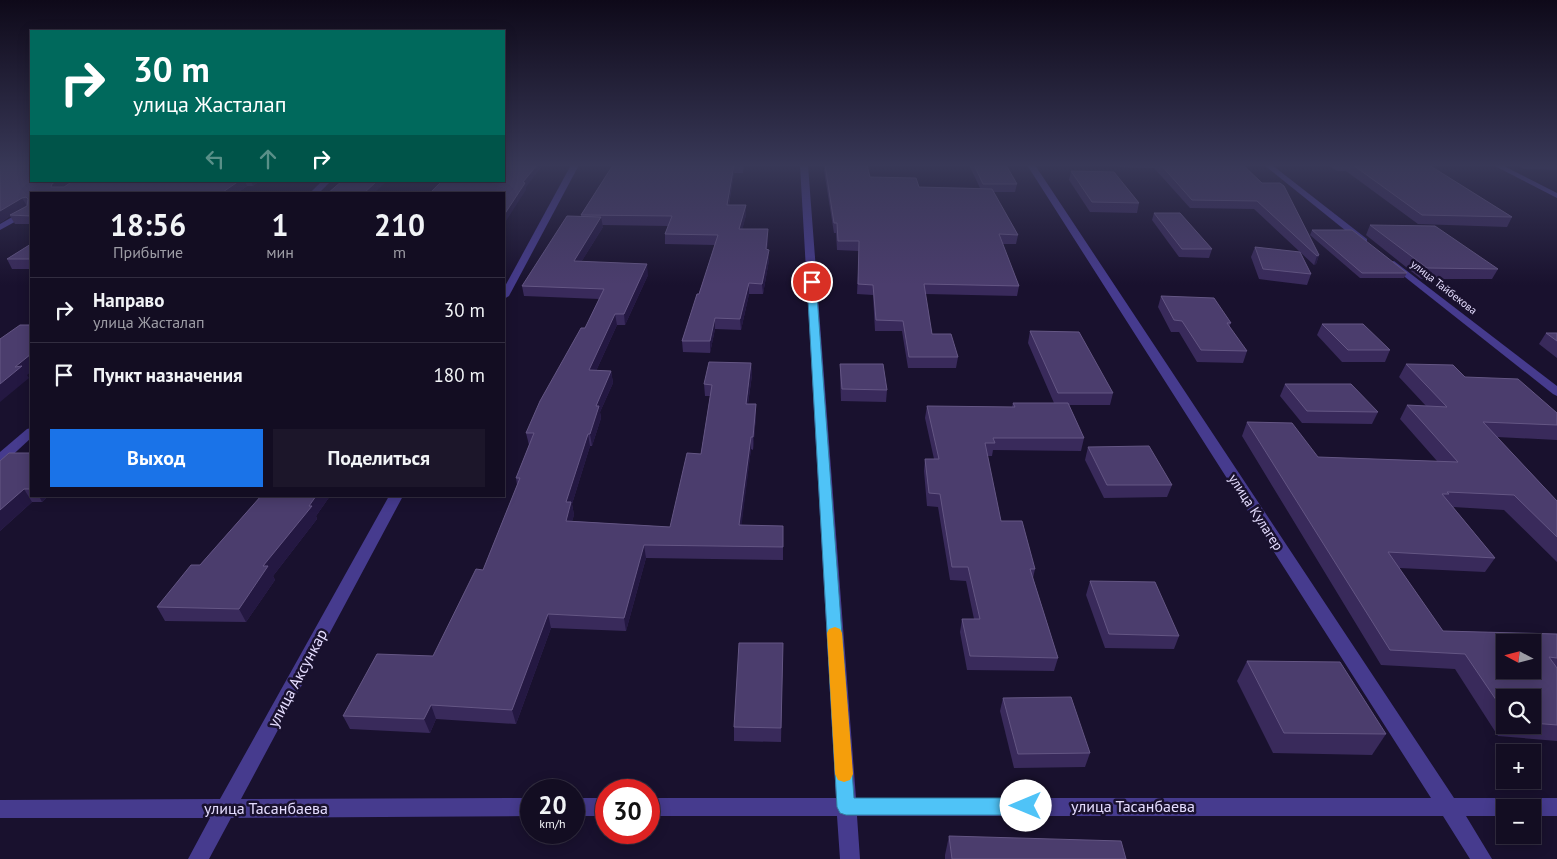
<!DOCTYPE html>
<html lang="ru">
<meta charset="utf-8">
<style>
body{margin:0;font-family:"PT Sans",sans-serif;background:#1c162a;color:#f1f3f6;height:100vh;display:flex;flex-direction:column;font-size:19px;white-space:nowrap}
*{box-sizing:border-box;margin:0}
p{font-size:16px;color:#9d9ca5}
.icon{flex:none;width:28px;height:28px;fill:none;stroke:currentColor;stroke-width:2;stroke-linecap:round;stroke-linejoin:round}
.map{position:relative;flex:1;overflow:hidden}
.drawer{position:absolute;left:30px;top:192px;width:475px;height:305px;display:flex;flex-direction:column;background:#130d22;border-radius:0px;box-shadow:0 2px 12px #0003,0 0 0 1px #322d40}
.drawer>*{flex:none}
.guide{position:absolute;left:30px;top:30px;width:475px;height:152px;border-radius:0px;box-shadow:0 2px 12px #0003,0 0 0 1px #322d40;background:#00695c;color:#fff;overflow:hidden}
.needle{width:32px;rotate:277deg}
.controls{position:absolute;left:1496px;top:634px;display:grid;gap:10px}
.controls a{display:grid;place-items:center;width:45px;height:45px;border-radius:0px;background:#130d22;box-shadow:0 2px 12px #0003,0 0 0 1px #322d40;font-size:25px}
.speed{position:absolute;left:520px;top:779px;display:flex;gap:10px;font-size:25px;font-weight:700;text-align:center}
.speed>*{display:grid;place-content:center;width:65px;height:65px;border-radius:50%;background:#130d22;box-shadow:0 2px 12px #0003,0 0 0 1px #322d40;line-height:1}
.speed small{font-size:12px;font-weight:400}
.speed .limit{border:8px solid #d22;background:#fff;color:#111}
.pin{position:absolute;display:grid;place-items:center;width:42px;height:42px;color:#fff;margin:-21px;border:2px solid #fff;border-radius:50%;box-shadow:0 1px 5px #0007}
.me{position:absolute;width:55px;margin:-28px;rotate:270deg;stroke-linejoin:round;filter:drop-shadow(0 0 4px #0008)}
.turn{display:flex;align-items:center;gap:18px;height:105px;padding:0 20px;font-size:22px}
.turn .icon{width:65px;height:65px;stroke-width:2.5}
.turn b{display:block;font-size:35px;line-height:42px}
.lanes{display:flex;align-items:center;height:48px;padding:0 20px;background:#0003;justify-content:center;gap:25px;direction:ltr}
.lanes .off{opacity:.35}
.eta{display:flex;justify-content:space-evenly;align-items:center;height:85px;text-align:center}
.eta b{font-size:30px;font-weight:800;line-height:35px}
.cta{display:flex;gap:10px;margin-top:auto;padding:10px 20px}
.cta a{flex:1;height:58px;border-radius:0px;background:#1a73e8;color:#fff;font-size:20px;font-weight:800;line-height:58px;text-align:center}
.cta a+a{background:#1c162a;color:#f1f3f6}
ul{padding:0;list-style:none}
li{display:flex;align-items:center;gap:15px;height:65px;padding:0 20px;border-top:1px solid #322d40}
li div{flex:1}
li b{display:block;font-size:19px}
li em{font-style:normal}
.map>svg:first-child{display:block}
.lines{fill:none;stroke-linecap:round;stroke-linejoin:round}
.minor{fill:#463b8e;fill-rule:evenodd}
.wall{fill:#392a5b;fill-rule:evenodd}
.shaded-wall{fill:#241842}
.building{fill:#4b3d6d;stroke:#645684;fill-rule:evenodd}
.route{fill:#4fc3f7;stroke:#337fa1}
.slow{fill:#f59e0b}
.labels{text-anchor:middle;dominant-baseline:central;stroke-width:5;stroke-linejoin:round;paint-order:stroke}
.far-street-label{font-size:11px;fill:#e5ddff;stroke:#19112e}
.street-label{font-size:14px;fill:#e5ddff;stroke:#19112e}
.near-street-label{font-size:16px;fill:#e5ddff;stroke:#19112e}
</style>
<div class="map">
<svg width="1557" height="859" viewBox="0 0 1557 859">
<rect width="100%" height="100%" fill="#19112e"/>
<g class="lines">
<g class="minor">
<path d="M571,165H579L509,296L504,299V288Z"/>
<path d="M800,165H808L856,798H1431L1027,165H1035L1454,798H1557V816H1532V808H1505V816H1466L1492,859H1470L1443,816H857L860,859H840L837,816H649V798H836Z"/>
<path d="M1264,165H1272L1367,239V243H1361Z"/>
<path d="M1493,165H1502L1557,193V198Z"/>
<path d="M322,181H331L318,194H309Z"/>
<path d="M28,208H31V213L0,230V224Z"/>
<path d="M1394,261L1557,386V396L1553,394L1391,266V262Z"/>
<path d="M31,428V438L5,462L0,463V452L27,429Z"/>
<path d="M389,496H403L241,799L531,798V816L231,818L209,859H188L210,818H0V800L220,799Z"/>
<rect x="574" y="798" width="32" height="18"/>
</g>
</g>
<g class="wall">
<path d="M613,165H744L743,173H734L729,205H746V215L742,229L768,239L767,249L769,260L763,294H749L741,330L715,329L710,353L683,352L682,341L699,294L715,245L665,244V234L668,226L602,225L603,227L581,262L648,275L625,325H617L596,371H611L613,383L600,412L601,418L592,446H590L572,504L574,515L572,521L670,527L701,454L710,396H705L704,384L751,363L752,375L748,404H756V416L753,450L751,449L741,525L783,526V560L646,558L626,631L551,628L516,724L436,719L430,733L350,729L343,716L433,656L483,570L517,485L516,478L529,445L526,433L585,328L599,299L524,296L522,286L581,216V215Z"/>
<path d="M825,165H867L870,177L919,187L980,188L969,165H1006L1017,184L1015,192H993L1018,235L1016,244H1002L1019,286L1017,296L925,294L932,334L958,357L956,368H908L902,331H875L873,295L857,294L859,251L837,250L836,233H834L824,171Z"/>
<path d="M1116,165H1243L1319,255L1316,264L1314,265L1300,252L1311,274L1307,285L1259,279L1251,257L1255,247L1300,252L1254,209L1190,208L1154,168L1117,167Z"/>
<path d="M1328,165H1429L1512,217L1507,227L1418,224L1346,171H1337Z"/>
<path d="M1516,165H1557V170L1524,169Z"/>
<path d="M1071,171L1139,203L1137,213L1090,212L1069,180Z"/>
<path d="M31,181H260L253,186H247L236,194H31V224H15L10,216L0,223Z"/>
<path d="M1154,213L1212,249L1209,258L1179,257L1152,220Z"/>
<path d="M1370,225L1498,269L1492,279H1421L1366,235Z"/>
<path d="M1312,230L1407,273L1404,278H1360L1310,235Z"/>
<path d="M31,244V269H12L7,259Z"/>
<path d="M1161,296L1231,323L1229,327L1247,351L1243,363L1197,362L1179,332H1171L1158,307Z"/>
<path d="M1322,324L1390,350L1385,362H1342L1317,335Z"/>
<path d="M1030,331L1113,393L1110,405H1069L1084,438L1081,451L993,450L992,456H987L1001,521L1035,569L1033,578L1058,658L1054,671L967,670L960,632L962,619H974L966,581L950,580L938,507L927,506L924,471L925,459H934L925,418L927,406L1012,407L1013,403H1054L1028,343Z"/>
<path d="M1546,333H1557V358L1539,344Z"/>
<path d="M840,364L887,390L886,402L841,401L840,376Z"/>
<path d="M1406,364L1465,377L1557,413V440L1497,437L1557,501V562L1504,510L1453,507L1495,558L1485,572L1399,568L1443,631L1557,634V741L1498,736L1455,669L1381,665L1242,436L1247,422L1318,457L1437,461L1400,419L1407,405L1426,406L1399,377ZM1505,698H1532V725H1505Z"/>
<path d="M1285,384L1378,412L1372,424L1302,423L1280,396Z"/>
<path d="M1088,447L1172,485L1167,497L1104,498L1085,460Z"/>
<path d="M31,453V496H48L42,502H32L0,531V461Z"/>
<path d="M261,496H330L316,516L317,519L273,576L275,580L246,622L165,621L157,607L200,565Z"/>
<path d="M1090,581L1179,636L1174,649L1105,648L1086,595Z"/>
<path d="M783,643L781,742L734,741V727Z"/>
<path d="M1247,661L1386,734L1372,755L1273,753L1237,681Z"/>
<path d="M1003,698L1090,753L1085,767L1014,768L1000,711Z"/>
<path d="M949,836L1126,859H945V855Z"/>
</g>
<g class="shaded-wall">
<path d="M537,165H543L526,187V190L504,224V215L523,182Z"/>
<path d="M734,165V173L727,214V205Z"/>
<path d="M56,181H74L56,192L51,187L52,184Z"/>
<path d="M239,181H245L247,186L236,194H220Z"/>
<path d="M251,181H260L253,186Z"/>
<path d="M377,181H387L373,194H363Z"/>
<path d="M22,198L27,206L10,215V216L0,223V211Z"/>
<path d="M746,205V215L740,239L739,229Z"/>
<path d="M601,217L603,227L575,272L574,261Z"/>
<path d="M768,229V239L766,260V249Z"/>
<path d="M769,250V260L763,294L762,284Z"/>
<path d="M1319,255L1316,264L1314,265L1317,256Z"/>
<path d="M647,264L648,275L625,325L624,314Z"/>
<path d="M749,283V294L741,330L740,319Z"/>
<path d="M615,314L617,325L591,382L589,370Z"/>
<path d="M715,318V329L710,353V341Z"/>
<path d="M31,354V372L27,375L29,378L0,402V384L15,367Z"/>
<path d="M751,363L752,375L746,416V404Z"/>
<path d="M611,371L613,383L600,412L601,418L592,446L590,434L596,406Z"/>
<path d="M756,404V416L753,450V437Z"/>
<path d="M588,434L590,446L572,504L574,515L568,534L566,521V502Z"/>
<path d="M751,437V449L740,538L739,525Z"/>
<path d="M24,489L32,502L0,531V510Z"/>
<path d="M39,496H48L42,502Z"/>
<path d="M316,496H330L316,516L317,519L273,576L275,580L246,622L239,609L263,566Z"/>
<path d="M644,545L646,558L626,631L624,618Z"/>
<path d="M548,614L551,628L516,724L512,710Z"/>
<path d="M431,705L436,719L430,733L424,719Z"/>
</g>
<g class="building">
<path d="M0,165H31V181H56L52,184L51,187H64L73,181H239L220,194H31V216L10,215L27,206L28,199L26,197L22,198L0,211Z"/>
<path d="M504,165H537L523,182L525,183L504,215V194H429L442,181H504Z"/>
<path d="M613,165H734L727,205H746L739,229H768L766,249L769,250L762,284L749,283L740,319L715,318L710,341H682L697,294H699L718,235L665,234L672,216L581,215Z"/>
<path d="M825,165H867L870,177L916,178L919,187L992,189L1018,235L999,234L1019,286L924,284L932,334H951L958,357H909L903,321L876,320L873,285L858,284L859,241H838L837,223H834Z"/>
<path d="M974,165H1006L1017,184H983Z"/>
<path d="M1161,165H1243L1262,183H1280L1284,186L1319,255L1317,256L1257,201L1192,200Z"/>
<path d="M1353,165H1429L1512,217L1422,215Z"/>
<path d="M1071,171L1114,172L1139,203L1092,202Z"/>
<path d="M342,181H377L363,194H327Z"/>
<path d="M1154,213H1180L1212,249H1182Z"/>
<path d="M567,216L601,217L574,261L647,264L624,314H615L589,370L611,371L596,406H599L590,434H588L566,502H571L566,521L670,527L687,453L701,454L712,385L704,384L709,362L751,363L746,404H756L753,437H751L739,525L783,526V547L644,545L624,618L548,614L512,710L431,705L424,719L343,716L377,654L433,656L476,569L483,570L520,478H516L534,433H526L540,401L581,328H585L604,289L522,286Z"/>
<path d="M1370,225L1435,226L1498,269L1427,268Z"/>
<path d="M1312,230H1352L1407,273H1362Z"/>
<path d="M31,244V259H7Z"/>
<path d="M1255,247L1300,252L1311,274L1263,269Z"/>
<path d="M1161,296L1214,298L1231,323H1227L1247,351L1201,350L1182,321L1174,320Z"/>
<path d="M1322,324H1363L1390,350H1348Z"/>
<path d="M20,325H31V354L15,367L22,366L0,384V339Z"/>
<path d="M1030,331L1079,332L1113,393H1058Z"/>
<path d="M1546,333H1557V341Z"/>
<path d="M840,364H883L887,390L842,389Z"/>
<path d="M1406,364L1453,365L1465,377L1518,379L1557,413V425L1483,422L1557,501V537L1514,495L1447,492L1449,494H1442L1495,558L1388,552L1443,631L1557,634V658L1549,657L1557,668V725L1532,723V698H1505V713L1465,654L1390,650L1247,422L1292,423L1318,457L1458,462L1407,405L1447,407ZM1505,642H1532V670H1505Z"/>
<path d="M1285,384H1351L1378,412L1307,411Z"/>
<path d="M1013,403H1068L1084,438H993L995,443H985L1001,521H1022L1035,569H1030L1058,658L970,656L962,619H980L968,567H952L940,494L929,493L925,459H939L927,406L1015,407Z"/>
<path d="M1149,446L1172,485H1107L1088,447Z"/>
<path d="M9,453H31V489H24L0,510V461Z"/>
<path d="M261,496H316L309,506H312L263,566H268L239,609L157,607L191,565H200Z"/>
<path d="M1090,581L1155,582L1179,636L1109,634Z"/>
<path d="M739,643H783L781,728L734,727Z"/>
<path d="M1247,661L1340,662L1386,734L1284,733Z"/>
<path d="M1071,697L1090,753L1018,754L1003,698Z"/>
<path d="M949,836L1121,841L1126,859H952Z"/>
</g>
<linearGradient id="sky" x2="0" y2="1"><stop stop-color="#0e0919"/><stop offset="0.58" stop-color="#383857"/><stop offset="1" stop-color="#383857" stop-opacity="0"/></linearGradient>
<rect width="1557" height="285" fill="url(#sky)"/>
<path class="route" d="M812,279L816,282L854,798H1026L1032,800L1035,806L1032,812L1026,815H846L840,813L837,807L807,282Z"/>
<path class="slow" d="M835,627L840,629L842,633L853,774L850,780L844,782L838,780L835,774L827,633L829,629Z"/>
<g class="labels">
<g class="far-street-label">
<text transform="translate(1444 287) rotate(38)">улица Тайбекова</text>
</g>
<g class="street-label">
<text transform="translate(1256 512) rotate(57)">улица Кулагер</text>
</g>
<g class="near-street-label">
<text transform="translate(297 678) rotate(-62)">улица Аксункар</text>
<text x="1133" y="806">улица Тасанбаева</text>
<text x="266" y="808">улица Тасанбаева</text>
</g>
</g>
</svg>
<div class="controls">
<a><svg class="needle" viewBox="-14 -14 28 28"><path d="M0-13l5 13h-10z" fill="#e53935"/><path d="M0 13l5-13h-10z" fill="#9d9ca5"/></svg></a>
<a><svg class="icon" aria-label="search" viewBox="0 0 24 24"><circle cx="10" cy="10" r="6"/><path d="M15 15l6 6"/></svg></a>
<a>+</a>
<a>−</a>
</div>
<div class="speed"><div>20<small>km/h</small></div><div class="limit">30</div></div>
<div class="pin" style="left:812px;top:282px;background:#d93025"><svg class="icon" aria-label="arrive" viewBox="0 0 24 24"><path d="M6 21V4h12l-3 4 3 4H6"/></svg></div>
<svg class="me" style="left:1026px;top:806px" viewBox="-20 -20 40 40"><circle r="19" fill="#fff"/><path d="M0-13L10 11 0 6-10 11z" fill="#4fc3f7"/></svg>
<div class="guide">
<div class="turn"><svg class="icon" aria-label="right" viewBox="0 0 24 24"><path d="M7 20v-9h11M14 6l5 5-5 5"/></svg><div><b>30 m</b>улица Жасталап</div></div>
<div class="lanes"><svg class="icon off" aria-label="left" viewBox="0 0 24 24"><path d="M17 20v-9H6M10 6l-5 5 5 5"/></svg><svg class="icon off" aria-label="ahead" viewBox="0 0 24 24"><path d="M12 20V5M6 11l6-6 6 6"/></svg><svg class="icon" aria-label="right" viewBox="0 0 24 24"><path d="M7 20v-9h11M14 6l5 5-5 5"/></svg></div>
</div>
<section class="drawer">
<div class="eta">
<div><b>18:56</b><p>Прибытие</p></div>
<div><b>1</b><p>мин</p></div>
<div><b>210</b><p>m</p></div>
</div>
<ul>
<li><svg class="icon" aria-label="right" viewBox="0 0 24 24"><path d="M7 20v-9h11M14 6l5 5-5 5"/></svg><div><b>Направо</b><p>улица Жасталап</p></div><em>30 m</em></li>
<li><svg class="icon" aria-label="arrive" viewBox="0 0 24 24"><path d="M6 21V4h12l-3 4 3 4H6"/></svg><div><b>Пункт назначения</b></div><em>180 m</em></li>
</ul>
<div class="cta"><a>Выход</a><a>Поделиться</a></div>
</section>
</div>
